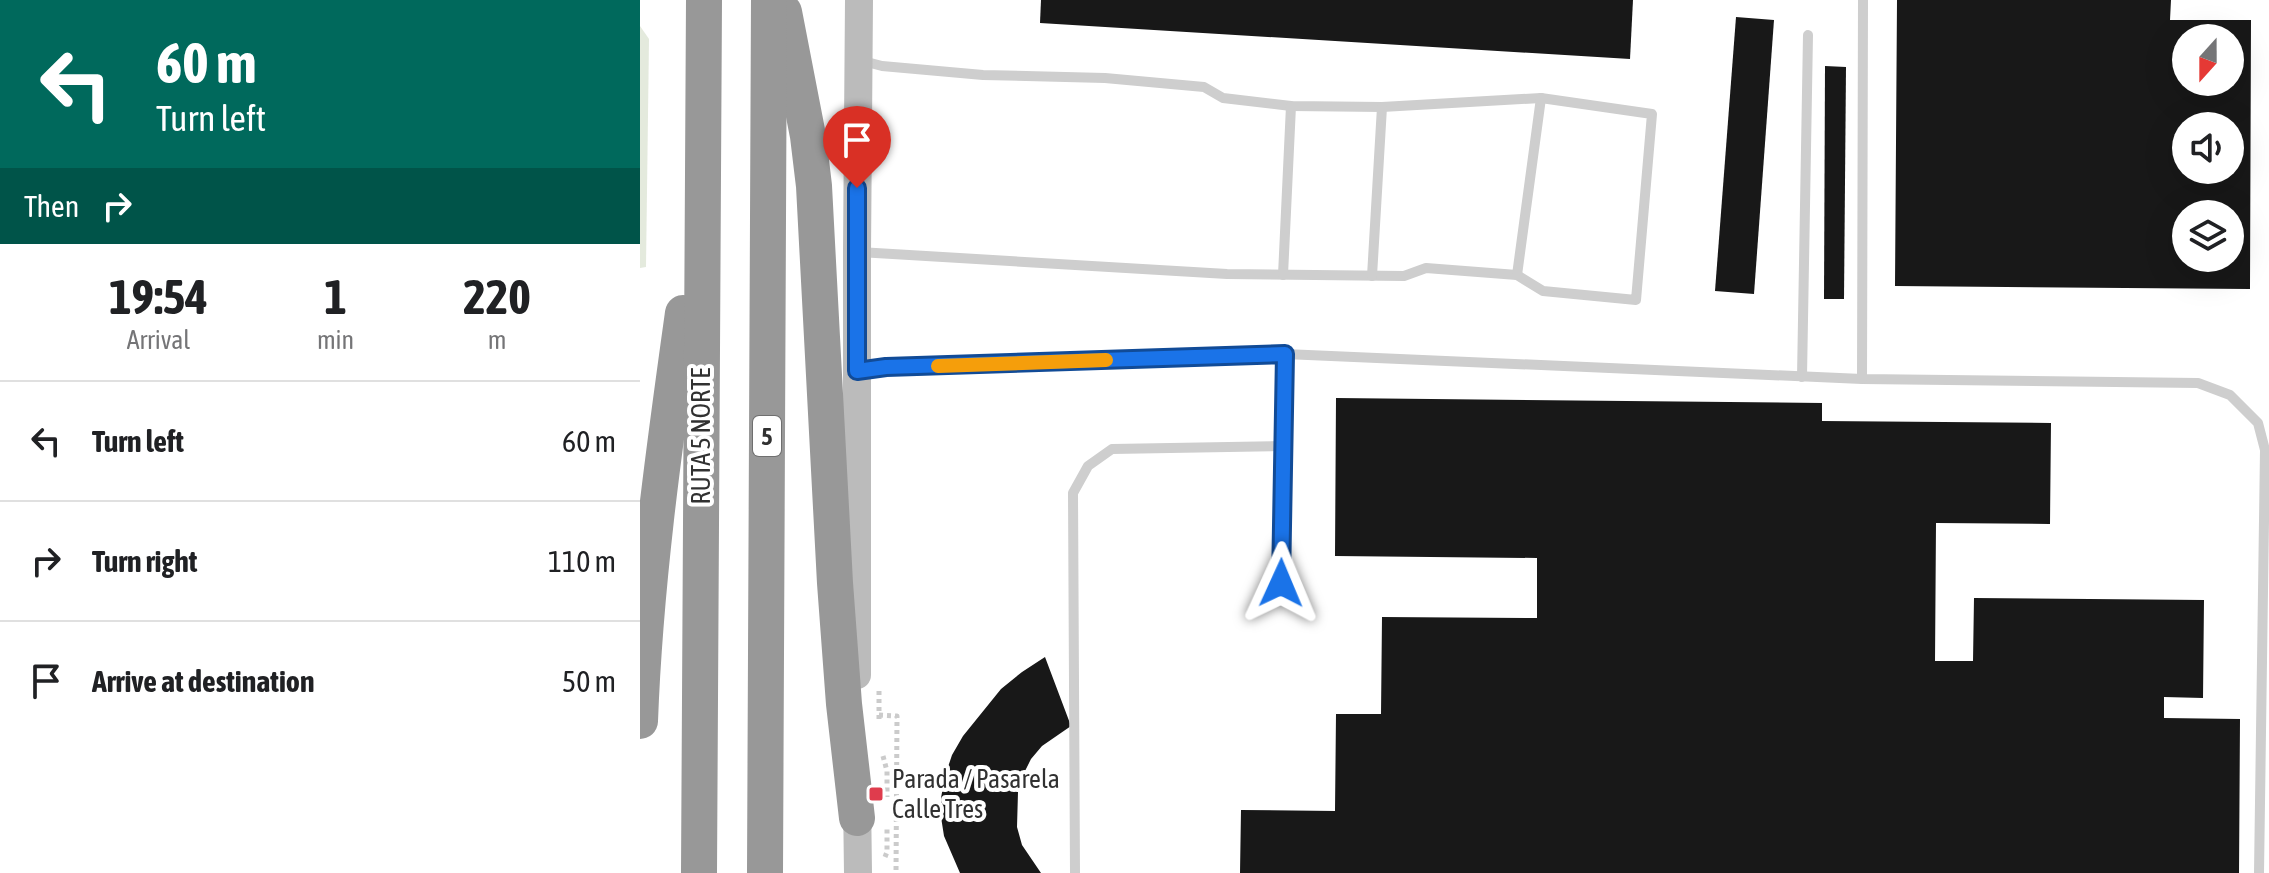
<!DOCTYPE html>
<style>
body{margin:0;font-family:"Asap Condensed",sans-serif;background:#f6f6f6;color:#202124;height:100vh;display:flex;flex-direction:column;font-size:30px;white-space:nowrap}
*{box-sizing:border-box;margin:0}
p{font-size:26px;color:#757577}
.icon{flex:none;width:44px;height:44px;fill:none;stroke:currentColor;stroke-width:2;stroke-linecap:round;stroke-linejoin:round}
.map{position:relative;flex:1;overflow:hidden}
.sheet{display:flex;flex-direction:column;background:#fff;width:640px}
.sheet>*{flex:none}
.banner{background:#00695c;color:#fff;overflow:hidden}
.needle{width:52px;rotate:201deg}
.fabs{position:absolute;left:1532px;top:24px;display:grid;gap:16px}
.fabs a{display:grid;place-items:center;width:72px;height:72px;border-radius:50%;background:#fff;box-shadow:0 8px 32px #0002;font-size:40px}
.pin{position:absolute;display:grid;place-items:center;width:68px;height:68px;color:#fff;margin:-82px -34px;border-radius:50% 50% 50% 0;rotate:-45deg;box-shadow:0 0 8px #0007}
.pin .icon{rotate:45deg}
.me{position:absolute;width:88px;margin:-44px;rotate:1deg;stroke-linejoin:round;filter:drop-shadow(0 0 6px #0008)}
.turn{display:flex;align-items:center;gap:28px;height:168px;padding:0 24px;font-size:36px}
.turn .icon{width:104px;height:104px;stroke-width:2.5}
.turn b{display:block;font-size:56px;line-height:68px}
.then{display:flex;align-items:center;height:76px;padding:0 24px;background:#0003;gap:16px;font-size:30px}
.eta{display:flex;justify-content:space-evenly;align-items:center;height:136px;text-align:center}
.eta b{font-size:48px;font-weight:700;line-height:56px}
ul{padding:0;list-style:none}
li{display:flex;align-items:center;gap:24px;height:120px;padding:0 24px;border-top:2px solid #e0e0e0}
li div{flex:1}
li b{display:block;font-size:30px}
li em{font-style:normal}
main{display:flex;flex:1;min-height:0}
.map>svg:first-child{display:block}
.green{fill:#e4eadd}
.building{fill:#181818;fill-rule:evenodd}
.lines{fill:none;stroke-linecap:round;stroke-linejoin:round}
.path{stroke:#cbcbcb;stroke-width:5;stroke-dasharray:4 4;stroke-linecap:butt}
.lane{stroke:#cecece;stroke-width:10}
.secondary{stroke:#bbb;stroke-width:28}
.highway{stroke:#989898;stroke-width:36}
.route-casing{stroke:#114b97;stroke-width:20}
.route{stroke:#1a73e8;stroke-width:14}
.slow{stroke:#f59e0b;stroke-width:14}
.poi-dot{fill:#df3c4d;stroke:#fff;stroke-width:3}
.labels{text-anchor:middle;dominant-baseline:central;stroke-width:8;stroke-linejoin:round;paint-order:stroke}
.shield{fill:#fff;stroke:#6f6f6f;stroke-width:2}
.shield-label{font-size:24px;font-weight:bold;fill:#313131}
.street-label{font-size:26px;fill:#313131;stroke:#fff}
.poi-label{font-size:26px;fill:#313131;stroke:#fff;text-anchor:start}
</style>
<main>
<section class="sheet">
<div class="banner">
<div class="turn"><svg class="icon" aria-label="left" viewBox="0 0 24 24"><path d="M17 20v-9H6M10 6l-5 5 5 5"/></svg><div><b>60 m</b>Turn left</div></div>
<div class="then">Then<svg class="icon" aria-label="right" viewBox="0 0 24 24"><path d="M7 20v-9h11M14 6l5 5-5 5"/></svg></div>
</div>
<div class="eta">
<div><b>19:54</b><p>Arrival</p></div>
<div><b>1</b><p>min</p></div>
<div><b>220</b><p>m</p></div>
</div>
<ul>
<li><svg class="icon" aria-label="left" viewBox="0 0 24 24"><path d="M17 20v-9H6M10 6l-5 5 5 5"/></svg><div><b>Turn left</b></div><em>60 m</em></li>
<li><svg class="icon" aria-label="right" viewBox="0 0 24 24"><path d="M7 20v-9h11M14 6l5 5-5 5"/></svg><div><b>Turn right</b></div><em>110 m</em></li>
<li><svg class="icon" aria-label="arrive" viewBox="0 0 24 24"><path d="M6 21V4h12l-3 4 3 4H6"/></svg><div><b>Arrive at destination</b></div><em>50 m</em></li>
</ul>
</section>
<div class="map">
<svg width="1629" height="873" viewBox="0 0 1629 873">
<rect width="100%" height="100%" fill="#fff"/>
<path class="green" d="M0,26L9,39L6,267L0,268Z"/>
<g class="building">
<path d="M401,0H993L990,59L400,23Z"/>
<path d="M1257,0H1531L1530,20H1611L1610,289L1255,286ZM1546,38H1590V82H1546ZM1546,126H1590V170H1546ZM1546,214H1590V258H1546Z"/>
<path d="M1096,17L1134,20L1114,294L1075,291Z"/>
<path d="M1185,66L1206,67L1204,299H1184Z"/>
<path d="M696,398L1182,403V421L1411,423L1410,524L1296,523L1295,661H1333L1334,598L1564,600L1563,698L1524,697V718L1600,719L1599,873H600L601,810L695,811L696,714H741L742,617L897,618V558L695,556Z"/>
<path d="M405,657L431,726L402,746L391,759L383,775L378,792L377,827L382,845L401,873H320L304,836L301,817V798L305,776L312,755L323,736L361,689L382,672Z"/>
</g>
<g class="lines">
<g class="path">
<path d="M239,715L257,716L256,873"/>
<path d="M239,719V689"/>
<path d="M243,756L247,771V797"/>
<path d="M245,857L247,852V827"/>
</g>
<g class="lane">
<path d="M219,252L587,274L764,276L786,268L877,275L903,291L996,300L1012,114L901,98L742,107L651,106L583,98L564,87L465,78L343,75L242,66L223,61"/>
<path d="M643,275L651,106"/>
<path d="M877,275L901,98"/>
<path d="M732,276L742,107"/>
<path d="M218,371L246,367L645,354L1222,379L1558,383L1590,395L1618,423L1625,450L1619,873"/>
<path d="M1162,377L1168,35"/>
<path d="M1222,379L1223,0"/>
<path d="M641,583L645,354"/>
<path d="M435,873L433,493L448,466L472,449L643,446"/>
</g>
<g class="secondary">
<path d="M217,675V252L219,0"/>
<path d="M217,797L218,873"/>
</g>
<g class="highway">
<path d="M144,12L168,136L174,186L195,583L204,704L217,818"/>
<path d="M0,721C5,584 24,449 43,313"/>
<path d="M59,873L64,0"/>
<path d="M125,873L129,0"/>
</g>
</g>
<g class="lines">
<g class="route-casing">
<path id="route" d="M217,188V371L246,367L645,354L641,583"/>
</g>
<use href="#route" class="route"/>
<path class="slow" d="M298,366L466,360"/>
</g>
<rect class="poi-dot" x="228" y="786" width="16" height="16" rx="4"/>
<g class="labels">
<rect class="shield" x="113" y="416" width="28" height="40" rx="6"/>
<g class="shield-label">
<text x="127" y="436">5</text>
</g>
<g class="street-label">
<text transform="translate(61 436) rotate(-90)">RUTA 5 NORTE</text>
</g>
<g class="poi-label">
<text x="252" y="779">Parada / Pasarela<tspan x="252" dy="30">Calle Tres</tspan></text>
</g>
</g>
</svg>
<div class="fabs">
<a><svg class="needle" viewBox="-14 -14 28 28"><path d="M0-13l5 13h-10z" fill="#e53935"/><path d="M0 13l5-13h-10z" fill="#757577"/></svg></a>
<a><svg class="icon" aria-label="sound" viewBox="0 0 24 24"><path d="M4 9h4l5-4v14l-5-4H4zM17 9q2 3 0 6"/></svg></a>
<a><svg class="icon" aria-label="layers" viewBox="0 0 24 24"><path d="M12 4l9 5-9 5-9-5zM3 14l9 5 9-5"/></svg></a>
</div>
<div class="pin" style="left:217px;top:188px;background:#d93025"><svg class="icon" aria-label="arrive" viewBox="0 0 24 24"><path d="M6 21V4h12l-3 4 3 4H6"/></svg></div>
<svg class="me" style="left:641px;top:583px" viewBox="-20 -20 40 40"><path d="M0-17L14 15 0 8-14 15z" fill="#1a73e8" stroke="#fff" stroke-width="4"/></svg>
</div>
</main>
